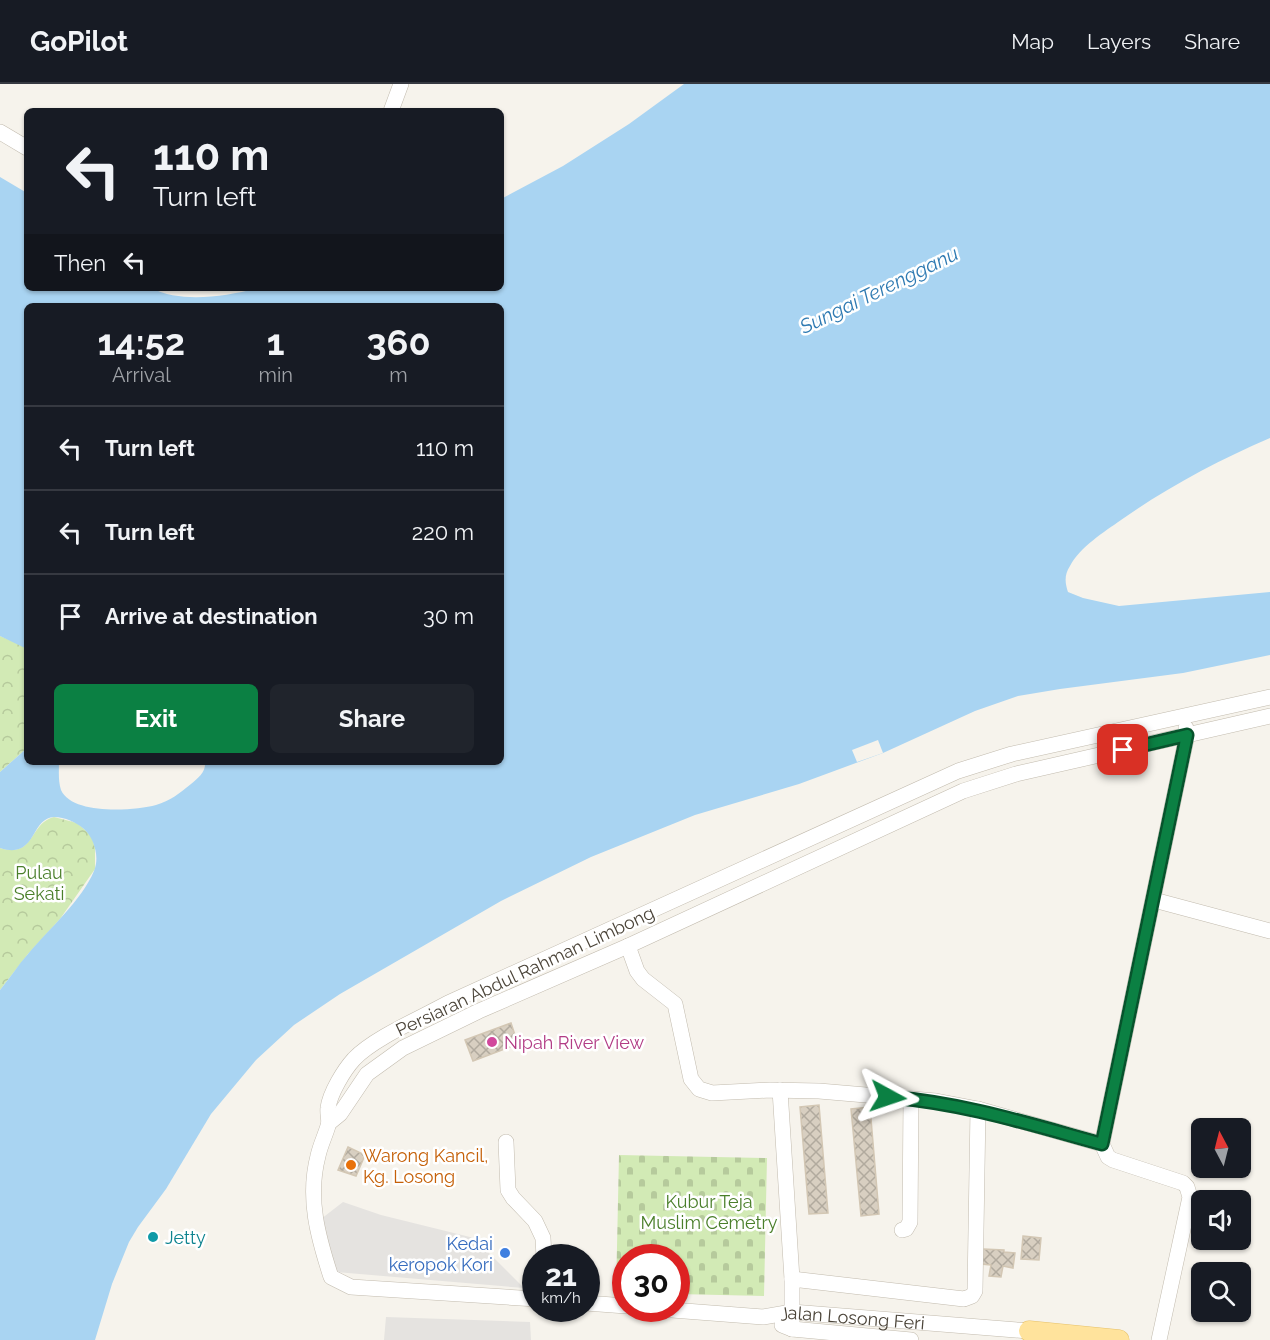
<!DOCTYPE html>
<style>
body{margin:0;font-family:Raleway,sans-serif;background:#20242c;color:#f1f3f6;height:100vh;display:flex;flex-direction:column;font-size:22px;white-space:nowrap}
*{box-sizing:border-box;margin:0}
p{font-size:20px;color:#9ea1a6}
.icon{flex:none;width:33px;height:33px;fill:none;stroke:currentColor;stroke-width:2;stroke-linecap:round;stroke-linejoin:round}
.map{position:relative;flex:1;overflow:hidden}
.sheet{position:absolute;left:24px;top:219px;width:480px;height:462px;display:flex;flex-direction:column;background:#171b24;border-radius:9px;box-shadow:0 2px 4px #0004}
.sheet>*{flex:none}
.guide{position:absolute;left:24px;top:24px;width:480px;height:183px;border-radius:9px;box-shadow:0 2px 4px #0004;background:#171b24;color:#f1f3f6;overflow:hidden}
.needle{width:39px;rotate:353deg}
.fabs{position:absolute;left:1191px;top:1034px;display:grid;gap:12px}
.fabs a{display:grid;place-items:center;width:60px;height:60px;border-radius:9px;background:#171b24;box-shadow:0 2px 4px #0004;font-size:30px}
.speed{position:absolute;left:522px;top:1160px;display:flex;gap:12px;font-size:30px;font-weight:700;text-align:center}
.speed>*{display:grid;place-content:center;width:78px;height:78px;border-radius:50%;background:#171b24;box-shadow:0 2px 4px #0004;line-height:1}
.speed small{font-size:15px;font-weight:400}
.speed .limit{border:9px solid #d22;background:#fff;color:#111}
.pin{position:absolute;display:grid;place-items:center;width:51px;height:51px;color:#fff;margin:-26px;border-radius:12px;box-shadow:0 3px 9px #0006}
.me{position:absolute;width:66px;margin:-33px;rotate:95deg;stroke-linejoin:round;filter:drop-shadow(0 0 4px #0008)}
.turn{display:flex;align-items:center;gap:21px;height:126px;padding:0 30px;font-size:27px}
.turn .icon{width:78px;height:78px;stroke-width:2.5}
.turn b{display:block;font-size:42px;line-height:51px}
.then{display:flex;align-items:center;height:57px;padding:0 30px;background:#0003;gap:12px;font-size:22px}
.eta{display:flex;justify-content:space-evenly;align-items:center;height:102px;text-align:center}
.eta b{font-size:36px;font-weight:700;line-height:42px}
.cta{display:flex;gap:12px;margin-top:auto;padding:12px 30px}
.cta a{flex:1;height:69px;border-radius:9px;background:#0b8043;color:#fff;font-size:24px;font-weight:700;line-height:69px;text-align:center}
.cta a+a{background:#20242c;color:#f1f3f6}
ul{padding:0;list-style:none}
li{display:flex;align-items:center;gap:18px;height:84px;padding:0 30px;border-top:2px solid #363941}
li div{flex:1}
li b{display:block;font-size:22px}
li em{font-style:normal}
header{display:flex;align-items:center;gap:36px;box-sizing:border-box;height:84px;padding:0 30px;background:#171b24;border-bottom:2px solid #363941}
header strong{font-size:28px}
nav{display:flex;gap:33px;margin-inline-start:auto;font-size:21px}
.map>svg:first-child{display:block}
.forest{fill:url(#forest-crowns)}
.cemetery{fill:url(#cemetery-stones)}
.parking{fill:#e5e3e0}
.water{fill:#a9d4f2}
.pier{fill:#f6f3ec}
.building{fill:url(#building-cross-hatch);stroke:#d3c7b4;stroke-width:1.5}
.lines{fill:none;stroke-linecap:round;stroke-linejoin:round}
.minor-casing{stroke:#c2bbae;stroke-width:16}
.major-casing{stroke:#e6c16a;stroke-width:21}
.minor{stroke:#fff;stroke-width:15}
.major{stroke:#ffe39c;stroke-width:20}
.route-casing{stroke:#07532c;stroke-width:15}
.route{stroke:#0b8043;stroke-width:10}
.hotel-dot{fill:#d1479c;stroke:#fff;stroke-width:2}
.food-dot{fill:#e8710a;stroke:#fff;stroke-width:2}
.culture-dot{fill:#0f9aa8;stroke:#fff;stroke-width:2}
.shop-dot{fill:#3f7fe0;stroke:#fff;stroke-width:2}
.labels{text-anchor:middle;dominant-baseline:central;stroke-width:5;stroke-linejoin:round;paint-order:stroke}
.park-label{font-size:18px;fill:#4a7f2a;stroke:#fff}
.street-label{font-size:18px;fill:#4b4439;stroke:#fff}
.hotel-label{font-size:18px;fill:#b23c85;stroke:#fff;text-anchor:start}
.food-label{font-size:18px;fill:#c56008;stroke:#fff;text-anchor:start}
.culture-label{font-size:18px;fill:#0d838f;stroke:#fff;text-anchor:start}
.shop-label{font-size:18px;fill:#366cbe;stroke:#fff;text-anchor:end}
.water-label{font-size:20px;font-style:italic;fill:#2e7ab2;stroke:#fff}
</style>
<header>
<strong>GoPilot</strong>
<nav><a>Map</a><a>Layers</a><a>Share</a></nav>
</header>
<div class="map">
<svg width="1270" height="1256" viewBox="0 0 1270 1256">
<defs>
<pattern id="forest-crowns" width="20" height="18" patternUnits="userSpaceOnUse" patternTransform="scale(1.5)"><rect width="20" height="18" fill="#d2eab5"/><path d="M2 6a3 3 0 1 1 6 0M12 15a3 3 0 1 1 6 0" fill="none" stroke="#b6ca9c"/></pattern>
<pattern id="cemetery-stones" width="16" height="16" patternUnits="userSpaceOnUse" patternTransform="scale(1.5)"><rect width="16" height="16" fill="#d2eab5"/><path d="M2 7V4a2 2 0 0 1 4 0v3zM10 15v-3a2 2 0 0 1 4 0v3z" fill="#b6ca9c"/></pattern>
<pattern id="building-cross-hatch" width="8" height="8" patternUnits="userSpaceOnUse" patternTransform="scale(1.5)"><rect width="8" height="8" fill="#d8cfc1"/><path d="M0 0l8 8M0 8l8-8" fill="none" stroke="#b1aa9e"/></pattern>
</defs>
<rect width="100%" height="100%" fill="#f6f3ec"/>
<g class="forest">
<path d="M0,552L24,562L27,565V664L0,688Z"/>
<path d="M54,733L77,739L91,751L95,763V785L60,835L28,870L0,906V764C35,775 29,739 54,733Z"/>
</g>
<path class="cemetery" d="M619,1071L767,1074L764,1212L677,1210L676,1173H626L625,1209H616Z"/>
<g class="parking">
<path d="M343,1118L381,1131L474,1154L524,1204L336,1188L321,1135Z"/>
<path d="M386,1233L530,1238L531,1256H384Z"/>
</g>
<path class="water" d="M684,0H1270V354C1217,377 1168,403 1121,436C1104,448 1080,463 1070,482C1064,491 1065,499 1068,508L1083,514L1119,522L1270,508V571L1183,589L1060,605L1018,612L975,627L883,669L799,700L695,731L591,773L501,817L340,910L294,941L256,976L211,1030L166,1105L138,1143L129,1158L112,1200L95,1256H0V906C10,894 18,881 28,870C49,845 82,816 94,787C100,773 94,754 84,745C76,738 65,733 54,733C30,734 37,776 0,764V688L27,664V678H59C59,686 58,697 61,706C72,731 133,727 156,721C170,717 180,709 191,700C198,694 206,688 205,678H501V222H27V565L0,552V93L27,109V204H151C183,220 226,212 259,204H501V115L563,82L629,40Z"/>
<path class="pier" d="M878,656L883,669L857,678L852,666Z"/>
<g class="building">
<path d="M511,939L518,960L473,977L465,956Z"/>
<path d="M819,1021L828,1129L809,1130L800,1023Z"/>
<path d="M870,1023L879,1130L861,1132L851,1025Z"/>
<path d="M348,1063L365,1071L356,1092L338,1086Z"/>
<path d="M1023,1152L1041,1154L1039,1176L1021,1175Z"/>
<path d="M983,1165L1004,1166V1168L1015,1169L1013,1184L1003,1182L1001,1193L989,1192L991,1181L981,1180Z"/>
</g>
<g class="lines">
<g class="minor-casing">
<g id="minor">
<path d="M391,27L401,0"/>
<path d="M0,48L27,64"/>
<path d="M1154,816L1270,847"/>
<path d="M628,862L637,887L643,895L675,920L691,995L699,1005L712,1009L770,1006L819,1007L936,1017L978,1025L1102,1060"/>
<path d="M780,1006L792,1195V1245"/>
<path d="M329,1039L340,1030L367,990L403,964L479,927L628,862L963,707L1016,690L1270,632"/>
<path d="M506,1058L508,1106L513,1114L535,1137L543,1154L544,1173"/>
<path d="M902,1146L906,1145L910,1138L911,1015"/>
<path d="M792,1195L964,1215L972,1212L975,1207L978,1025"/>
<path d="M536,1215L351,1203L331,1193C318,1153 307,1114 318,1072C320,1062 325,1052 328,1042C330,1036 327,1030 328,1024C330,1009 344,986 354,975C374,954 421,934 448,919L958,687L1012,670L1270,613"/>
<path d="M586,1219L626,1222"/>
<path id="s1" d="M646,1224L763,1233L792,1228L1029,1247"/>
<path d="M782,1241L792,1245L911,1256"/>
<path d="M1159,1256L1190,1113L1187,1103L1183,1099L1113,1076L1108,1073L1102,1060L1187,651L1186,644"/>
</g>
</g>
<g class="major-casing">
<path id="major" d="M1029,1247L1119,1256"/>
</g>
<use href="#minor" class="minor"/>
<use href="#major" class="major"/>
</g>
<g class="lines">
<g class="route-casing">
<path id="route" d="M888,1013C964,1019 1029,1040 1102,1060L1187,651L1123,666"/>
</g>
<use href="#route" class="route"/>
</g>
<circle class="hotel-dot" cx="492" cy="958" r="6"/>
<circle class="food-dot" cx="351" cy="1081" r="6"/>
<circle class="culture-dot" cx="153" cy="1153" r="6"/>
<circle class="shop-dot" cx="505" cy="1169" r="6"/>
<g class="labels">
<g class="park-label">
<text x="39" y="788">Pulau<tspan x="39" dy="21">Sekati</tspan></text>
<text x="709" y="1117">Kubur Teja<tspan x="709" dy="21">Muslim Cemetry</tspan></text>
</g>
<g class="street-label">
<text transform="translate(525 887) rotate(-25)">Persiaran Abdul Rahman Limbong</text>
<text stroke="none"><textPath href="#s1" startOffset="207">Jalan Losong Feri</textPath></text>
</g>
<g class="hotel-label">
<text x="504" y="958">Nipah River View</text>
</g>
<g class="food-label">
<text x="363" y="1071">Warong Kancil,<tspan x="363" dy="21">Kg. Losong</tspan></text>
</g>
<g class="culture-label">
<text x="165" y="1153">Jetty</text>
</g>
<g class="shop-label">
<text x="493" y="1159">Kedai<tspan x="493" dy="21">keropok Kori</tspan></text>
</g>
<g class="water-label">
<text transform="translate(879 206) rotate(-26)">Sungai Terengganu</text>
</g>
</g>
</svg>
<div class="fabs">
<a><svg class="needle" viewBox="-14 -14 28 28"><path d="M0-13l5 13h-10z" fill="#e53935"/><path d="M0 13l5-13h-10z" fill="#9ea1a6"/></svg></a>
<a><svg class="icon" aria-label="sound" viewBox="0 0 24 24"><path d="M4 9h4l5-4v14l-5-4H4zM17 9q2 3 0 6"/></svg></a>
<a><svg class="icon" aria-label="search" viewBox="0 0 24 24"><circle cx="10" cy="10" r="6"/><path d="M15 15l6 6"/></svg></a>
</div>
<div class="speed"><div>21<small>km/h</small></div><div class="limit">30</div></div>
<div class="pin" style="left:1123px;top:666px;background:#d93025"><svg class="icon" aria-label="arrive" viewBox="0 0 24 24"><path d="M6 21V4h12l-3 4 3 4H6"/></svg></div>
<svg class="me" style="left:888px;top:1013px" viewBox="-20 -20 40 40"><path d="M0-17L14 15 0 8-14 15z" fill="#0b8043" stroke="#fff" stroke-width="4"/></svg>
<div class="guide">
<div class="turn"><svg class="icon" aria-label="left" viewBox="0 0 24 24"><path d="M17 20v-9H6M10 6l-5 5 5 5"/></svg><div><b>110 m</b>Turn left</div></div>
<div class="then">Then<svg class="icon" aria-label="left" viewBox="0 0 24 24"><path d="M17 20v-9H6M10 6l-5 5 5 5"/></svg></div>
</div>
<section class="sheet">
<div class="eta">
<div><b>14:52</b><p>Arrival</p></div>
<div><b>1</b><p>min</p></div>
<div><b>360</b><p>m</p></div>
</div>
<ul>
<li><svg class="icon" aria-label="left" viewBox="0 0 24 24"><path d="M17 20v-9H6M10 6l-5 5 5 5"/></svg><div><b>Turn left</b></div><em>110 m</em></li>
<li><svg class="icon" aria-label="left" viewBox="0 0 24 24"><path d="M17 20v-9H6M10 6l-5 5 5 5"/></svg><div><b>Turn left</b></div><em>220 m</em></li>
<li><svg class="icon" aria-label="arrive" viewBox="0 0 24 24"><path d="M6 21V4h12l-3 4 3 4H6"/></svg><div><b>Arrive at destination</b></div><em>30 m</em></li>
</ul>
<div class="cta"><a>Exit</a><a>Share</a></div>
</section>
</div>
